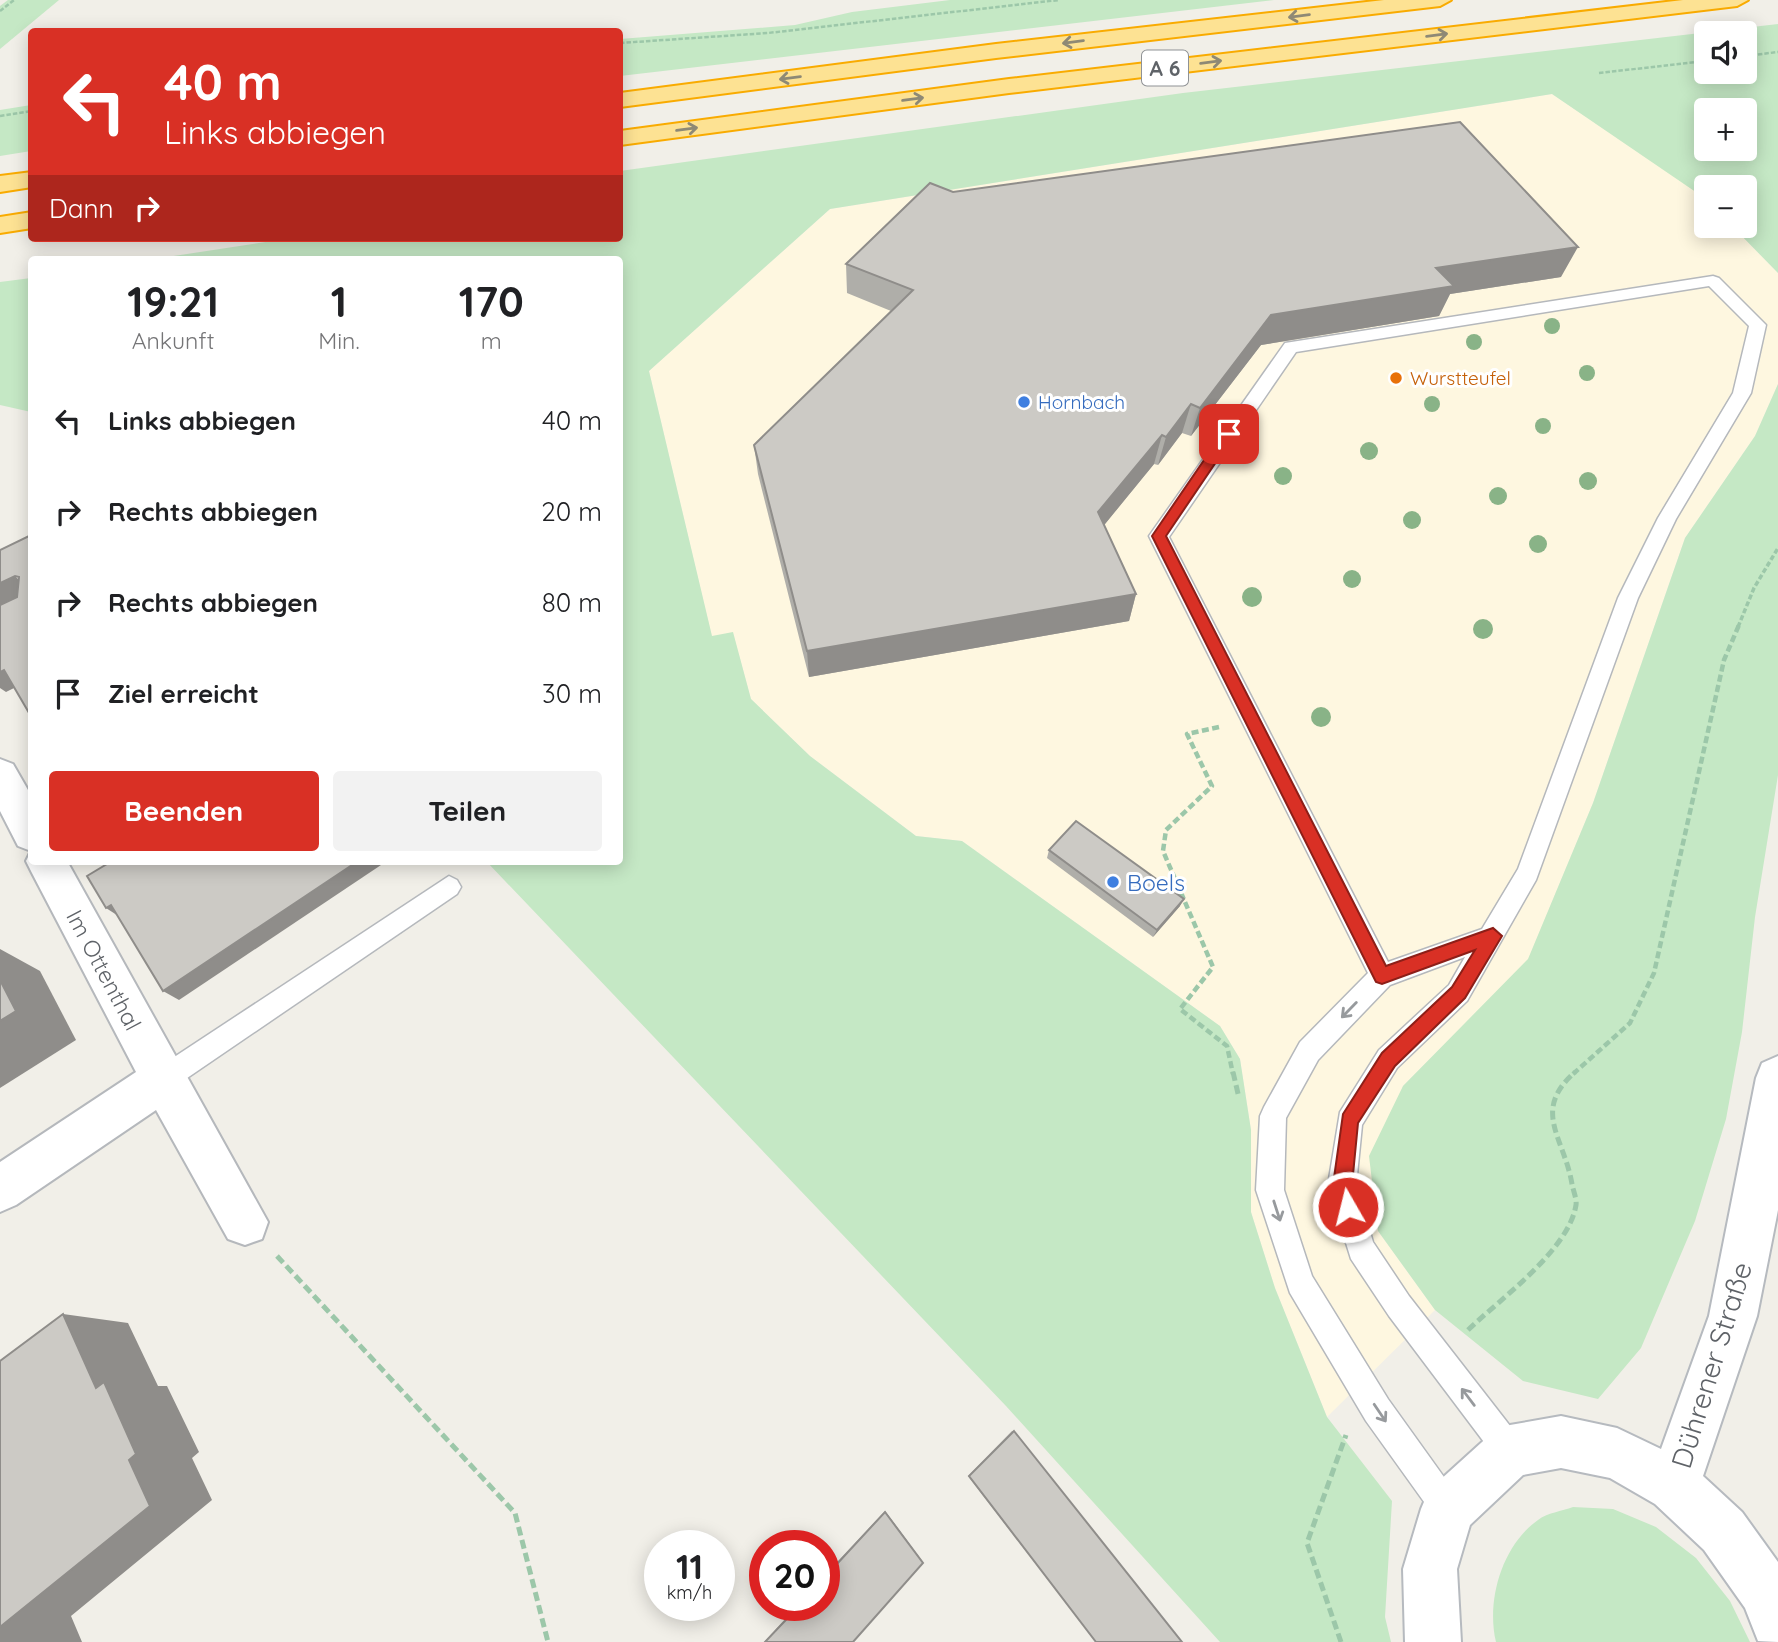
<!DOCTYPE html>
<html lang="de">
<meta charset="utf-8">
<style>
body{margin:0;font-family:Quicksand,sans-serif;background:#f2f2f2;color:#202124;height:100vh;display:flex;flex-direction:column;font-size:26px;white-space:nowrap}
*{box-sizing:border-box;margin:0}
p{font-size:23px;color:#757577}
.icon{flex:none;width:38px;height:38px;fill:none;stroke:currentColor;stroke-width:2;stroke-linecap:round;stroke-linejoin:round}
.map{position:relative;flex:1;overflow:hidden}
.details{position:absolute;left:28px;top:256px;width:595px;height:609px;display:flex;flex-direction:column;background:#fff;border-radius:7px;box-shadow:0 4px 18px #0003}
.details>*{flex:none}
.banner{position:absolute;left:28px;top:28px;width:595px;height:214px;border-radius:7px;box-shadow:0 4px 18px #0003;background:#d93025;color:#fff;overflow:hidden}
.fabs{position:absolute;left:1694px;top:21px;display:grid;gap:14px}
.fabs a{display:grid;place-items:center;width:63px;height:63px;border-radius:7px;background:#fff;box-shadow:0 4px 18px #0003;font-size:35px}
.speed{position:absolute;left:644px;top:1530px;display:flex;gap:14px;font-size:35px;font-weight:700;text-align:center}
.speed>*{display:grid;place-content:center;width:91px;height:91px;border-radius:50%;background:#fff;box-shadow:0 4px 18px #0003;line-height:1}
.speed small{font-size:18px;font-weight:400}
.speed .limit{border:10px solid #d22;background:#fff;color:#111}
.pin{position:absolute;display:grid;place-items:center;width:60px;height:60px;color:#fff;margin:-30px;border-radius:14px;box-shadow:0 4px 10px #0006}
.me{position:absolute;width:77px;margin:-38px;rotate:352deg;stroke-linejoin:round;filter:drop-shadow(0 0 5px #0008)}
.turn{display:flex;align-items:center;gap:24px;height:147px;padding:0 21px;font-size:32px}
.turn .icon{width:91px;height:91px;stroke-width:2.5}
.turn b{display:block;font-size:49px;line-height:60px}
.then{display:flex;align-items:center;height:66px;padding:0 21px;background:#0003;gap:14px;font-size:26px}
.eta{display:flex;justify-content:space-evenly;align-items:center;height:119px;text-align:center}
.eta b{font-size:42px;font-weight:700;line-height:49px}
.primary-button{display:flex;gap:14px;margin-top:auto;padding:14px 21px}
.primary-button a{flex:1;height:80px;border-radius:7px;background:#d93025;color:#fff;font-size:28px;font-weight:700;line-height:80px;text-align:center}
.primary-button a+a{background:#f2f2f2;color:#202124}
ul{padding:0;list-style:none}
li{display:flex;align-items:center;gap:21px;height:91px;padding:0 21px}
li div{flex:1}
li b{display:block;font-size:26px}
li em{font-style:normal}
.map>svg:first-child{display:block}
.commercial{fill:#fef7e0}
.green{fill:#c5e8c5;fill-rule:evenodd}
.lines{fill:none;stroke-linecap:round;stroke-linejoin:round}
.service-casing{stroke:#b5b8bc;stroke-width:3}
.minor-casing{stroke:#b5b8bc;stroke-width:4}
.secondary-casing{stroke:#b6babf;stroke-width:4}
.motorway-casing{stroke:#f9ab00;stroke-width:4}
.path-far3{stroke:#9cc7a9;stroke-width:2.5;stroke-dasharray:4.5 2;stroke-linecap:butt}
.path-far2{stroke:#9cc7a9;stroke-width:3.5;stroke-dasharray:5 2.5;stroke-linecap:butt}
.path-far1{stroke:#9cc7a9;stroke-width:4.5;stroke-dasharray:7 3.5;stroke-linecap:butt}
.path{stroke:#9cc7a9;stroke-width:5;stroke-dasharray:9 4.5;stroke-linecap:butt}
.service{fill:#fff;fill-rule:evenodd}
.minor{fill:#fff;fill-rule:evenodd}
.secondary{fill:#fff;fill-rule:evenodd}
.motorway{fill:#fde293;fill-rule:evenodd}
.tree{fill:#89b387}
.wall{fill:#afaea9}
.shaded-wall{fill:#8f8d8a}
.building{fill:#cccac5;stroke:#8f8d8a;stroke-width:2}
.oneway{stroke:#8e8975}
.oneway2{stroke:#979a9d}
.route{fill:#d93025;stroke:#8d1f18;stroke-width:2}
.food-dot{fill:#e8710a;stroke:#fff;stroke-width:2.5}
.shop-dot{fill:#3f7fe0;stroke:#fff;stroke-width:2.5}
.labels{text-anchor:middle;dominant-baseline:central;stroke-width:6;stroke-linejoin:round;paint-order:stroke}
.far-food-label{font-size:19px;fill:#c56008;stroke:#fff;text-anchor:start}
.far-shop-label{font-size:19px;fill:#366cbe;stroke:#fff;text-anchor:start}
.shield{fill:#fff;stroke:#8f9295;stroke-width:2}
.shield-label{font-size:21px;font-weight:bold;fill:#5f6368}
.shop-label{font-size:23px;fill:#366cbe;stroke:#fff;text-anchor:start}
.street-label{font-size:23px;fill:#5f6368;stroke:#fff}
.near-street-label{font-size:28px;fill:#5f6368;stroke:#fff}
</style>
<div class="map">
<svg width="1778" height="1642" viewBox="0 0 1778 1642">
<rect width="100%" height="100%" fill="#f1efe8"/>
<path class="commercial" d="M1552,94L1701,194L1706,199V226H1732L1778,273V384L1755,436L1685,538L1593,803L1528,960L1403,1086L1378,1231L1435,1310L1327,1417L1275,1288L1251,1212V1130L1240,1059L1220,1026L962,841L916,836L810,756L751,699L733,633L712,637L649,371L830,209Z"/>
<g class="green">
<path d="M8,0H59L0,49V6Z"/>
<path d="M950,0H1274L620,76V39L795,25L852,12Z"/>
<path d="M1778,24V273L1732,226H1745V187H1706V199L1552,94L830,209L649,371L712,636L733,632L751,699L810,756L916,836L962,841L1220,1026L1240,1059L1251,1130V1212L1275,1288L1327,1417L1392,1501L1385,1617L1391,1642H1220L1006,1406L486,861H620V259H154L292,238H620V171L1183,93ZM1706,33H1745V72H1706ZM1706,110H1745V149H1706Z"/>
<path d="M31,105V151L0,156V110Z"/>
<path d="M31,278H32L31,412L0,405V282Z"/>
<path d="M1778,384V775L1755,917L1742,1032L1726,1119L1695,1221L1641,1348L1598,1399L1523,1381L1435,1310L1378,1231L1369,1156L1403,1086L1528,959L1593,803L1685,538L1755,436Z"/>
<path d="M1573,1507L1613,1509L1656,1527L1696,1558L1730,1601L1750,1642H1496C1486,1601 1502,1545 1538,1520C1547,1513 1562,1511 1573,1507Z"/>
</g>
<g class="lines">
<g class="service-casing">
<g id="service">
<path d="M1713,276L1719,278L1766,325L1751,393L1676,519L1638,598L1536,880L1467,1001L1397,1068L1362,1125L1356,1185L1373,1242L1409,1296L1521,1440L1525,1451L1521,1462L1510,1466L1499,1462L1389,1316L1351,1259L1328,1185L1340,1112L1379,1050L1449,985L1465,957L1390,985L1318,1060L1286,1118L1284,1190L1312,1276L1388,1399L1459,1498L1464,1509L1459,1520L1448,1525L1437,1520L1366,1421L1290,1293L1256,1190L1260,1116L1264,1107L1300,1042L1368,973L1149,536L1285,343ZM1709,286L1749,326L1733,393L1658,518L1618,598L1518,869L1482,929L1388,962L1169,537L1296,352Z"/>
<path d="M449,876L457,880L461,887L457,894L171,1089L162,1093L153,1089L149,1080L153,1071Z"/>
</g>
</g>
<g class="minor-casing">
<path id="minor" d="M0,759L13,764L32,797V861H67L268,1222L262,1239L245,1245L228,1239L156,1110L16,1205L0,1212V1162L136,1072L32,873L26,861L31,851L18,846L0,811Z"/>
</g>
<g class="secondary-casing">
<path id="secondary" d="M1778,1056V1210L1757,1316L1703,1476L1742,1512L1778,1562V1642L1758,1641L1745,1608L1704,1550L1655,1504L1610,1478L1561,1468L1523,1475L1470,1525L1457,1569L1461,1642H1405L1403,1569L1421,1509L1429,1490L1492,1433L1510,1425L1561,1416L1617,1428L1661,1449L1709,1316L1756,1078L1762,1063Z"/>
</g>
<g class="motorway-casing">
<g id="motorway">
<path d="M1384,0H1451L1440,6L996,58L620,107V93L996,44Z"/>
<path d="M1683,0H1748L1737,6L1009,93L620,145V131L1009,79Z"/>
<path d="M32,172V187L0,192V176Z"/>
<path d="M32,212V228L0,233V217Z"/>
</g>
</g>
<g class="path-far3">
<path d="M0,11L14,0"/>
<path d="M620,43L768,33L1059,0"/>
<path d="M1745,56L1778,52"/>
<path d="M1599,73L1706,61"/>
<path d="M0,116L32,111"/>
</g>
<path class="path-far2" d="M1738,627L1754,588L1778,548"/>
<g class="path-far1">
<path d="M1219,727L1187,734L1212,786L1166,830L1163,851L1213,967L1180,1009L1227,1046L1233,1074"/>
<path d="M1573,1074L1630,1023L1654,973L1724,660L1739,625"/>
</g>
<g class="path">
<path d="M1233,1072L1239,1098"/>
<path d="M277,1256L515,1513L548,1642"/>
<path d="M1468,1330C1500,1299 1569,1250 1576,1205C1577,1199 1573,1190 1572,1184C1564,1137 1531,1111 1575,1072"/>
<path d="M1341,1642L1307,1543L1346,1435"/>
</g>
<use href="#service" class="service"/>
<use href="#minor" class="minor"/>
<use href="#secondary" class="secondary"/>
<use href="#motorway" class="motorway"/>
</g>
<g class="tree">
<circle cx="1552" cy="326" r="8"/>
<circle cx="1474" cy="342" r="8"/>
<circle cx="1587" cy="373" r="8"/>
<circle cx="1432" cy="404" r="8"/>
<circle cx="1543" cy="426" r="8"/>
<circle cx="1369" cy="451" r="9"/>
<circle cx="1283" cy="476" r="9"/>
<circle cx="1588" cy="481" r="9"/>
<circle cx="1498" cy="496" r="9"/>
<circle cx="1412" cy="520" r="9"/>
<circle cx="1538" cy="544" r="9"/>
<circle cx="1352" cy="579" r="9"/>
<circle cx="1252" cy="597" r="10"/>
<circle cx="1483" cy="629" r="10"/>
<circle cx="1321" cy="717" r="10"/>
</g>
<g class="wall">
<path d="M953,192L1561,277L1450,294L1439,316L1261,345L1191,436L1182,433L1158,465L1154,464L1104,525L1136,594L1129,621L809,677L758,474L754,445L891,311L847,293L846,264Z"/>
<path d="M1049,850L1180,906L1153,937L1047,858Z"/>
<path d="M1012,1431H1014L1182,1642H1096L968,1476Z"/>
<path d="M885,1511L922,1561L853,1642H764L798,1605H824V1576Z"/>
</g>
<g class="shaded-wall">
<path d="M1578,247L1561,277L1450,294L1439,316L1261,345L1191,436L1200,408L1271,315L1436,268Z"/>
<path d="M1191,404L1182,433L1158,465L1166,437Z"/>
<path d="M1162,435L1154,464L1092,540L1098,512Z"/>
<path d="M15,576L31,592L0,605V583Z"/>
<path d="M1136,594L1129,621L809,677L807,651Z"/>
<path d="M4,670L20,685L6,692L0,688V672Z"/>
<path d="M358,861H387L179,1000L163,991Z"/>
<path d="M1184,899L1180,906L1153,937L1157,930Z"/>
<path d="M111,905L123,919L106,908Z"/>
<path d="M0,949L40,971L76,1040L0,1088Z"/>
<path d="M63,1314L128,1323L158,1386H167L199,1452L192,1458L212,1500L71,1616L82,1642H0V1627Z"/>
<path d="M885,1511L922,1561L923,1563L885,1512Z"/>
</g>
<g class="building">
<path d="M1460,122L1578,247L1436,268L1454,286L1271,315L1200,408L1191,404L1166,437L1162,435L1098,512L1136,594L807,651L754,445L913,290L846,264L930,183L953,192Z"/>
<path d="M29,536L32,540V718L4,670L0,672V605L17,597L19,577L15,576L0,583V550Z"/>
<path d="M1076,821L1184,899L1157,930L1049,850Z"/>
<path d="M112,861H358L163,991L111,905L106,908L87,876Z"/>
<path d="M0,980L16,1011L0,1021Z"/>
<path d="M63,1314L96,1388L104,1382L136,1454L129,1460L150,1506L0,1627V1361Z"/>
<path d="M1014,1431L1182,1642H1096L969,1476Z"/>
<path d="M885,1512L923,1563L853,1642H765L800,1605H824V1578Z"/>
</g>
<defs><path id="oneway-shaft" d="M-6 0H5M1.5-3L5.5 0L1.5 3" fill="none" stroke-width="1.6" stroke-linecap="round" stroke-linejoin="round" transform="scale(1.75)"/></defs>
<g class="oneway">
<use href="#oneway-shaft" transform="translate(1299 16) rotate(173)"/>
<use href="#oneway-shaft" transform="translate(1437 35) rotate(-7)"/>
<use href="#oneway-shaft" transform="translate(1073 42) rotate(173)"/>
<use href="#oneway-shaft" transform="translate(1211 62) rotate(-7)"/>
<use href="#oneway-shaft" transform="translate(790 78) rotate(173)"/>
<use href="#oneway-shaft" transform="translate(913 99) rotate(-8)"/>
<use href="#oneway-shaft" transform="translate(687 129) rotate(-8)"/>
</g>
<g class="oneway2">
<use href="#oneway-shaft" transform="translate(1349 1010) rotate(134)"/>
<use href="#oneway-shaft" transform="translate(1277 1211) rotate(72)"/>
<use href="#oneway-shaft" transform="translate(1468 1397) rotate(-127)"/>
<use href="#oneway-shaft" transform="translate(1380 1413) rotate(56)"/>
</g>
<path class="route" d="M1229,430L1235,434L1166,536L1386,966L1493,928L1502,936L1465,998L1395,1066L1358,1123L1352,1185L1358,1207L1355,1214L1348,1216L1342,1214L1333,1185L1343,1114L1382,1053L1452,987L1475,950L1382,984L1376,982L1152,536L1224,431Z"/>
<circle class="food-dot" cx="1396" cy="378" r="7"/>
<g class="shop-dot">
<circle cx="1024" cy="402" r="7"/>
<circle cx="1113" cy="882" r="7"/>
</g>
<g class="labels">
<g class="far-food-label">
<text x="1410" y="378">Wurstteufel</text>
</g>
<g class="far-shop-label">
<text x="1038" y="402">Hornbach</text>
</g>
<rect class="shield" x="1142" y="50.5" width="46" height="35" rx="5"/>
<g class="shield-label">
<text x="1165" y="68">A 6</text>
</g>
<g class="shop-label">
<text x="1127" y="882">Boels</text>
</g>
<g class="street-label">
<text transform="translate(104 970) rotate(62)">Im Ottenthal</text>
</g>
<g class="near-street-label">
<text transform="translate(1711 1365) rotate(-73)">Dührener Straße</text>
</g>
</g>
</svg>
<div class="fabs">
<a><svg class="icon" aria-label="sound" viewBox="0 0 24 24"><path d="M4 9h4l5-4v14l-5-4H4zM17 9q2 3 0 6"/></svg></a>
<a>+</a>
<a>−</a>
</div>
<div class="speed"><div>11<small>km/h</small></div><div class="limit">20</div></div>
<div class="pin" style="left:1229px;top:434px;background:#d93025"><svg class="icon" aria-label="arrive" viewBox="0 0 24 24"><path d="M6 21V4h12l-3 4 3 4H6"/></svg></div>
<svg class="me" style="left:1348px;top:1207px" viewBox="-20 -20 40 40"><circle r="17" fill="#d93025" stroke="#fff" stroke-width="3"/><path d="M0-11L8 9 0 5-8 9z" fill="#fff"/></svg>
<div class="banner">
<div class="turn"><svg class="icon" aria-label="left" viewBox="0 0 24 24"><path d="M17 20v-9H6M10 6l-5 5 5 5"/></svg><div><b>40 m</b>Links abbiegen</div></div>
<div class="then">Dann<svg class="icon" aria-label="right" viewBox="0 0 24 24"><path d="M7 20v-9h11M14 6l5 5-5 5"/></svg></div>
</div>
<section class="details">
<div class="eta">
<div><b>19:21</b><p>Ankunft</p></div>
<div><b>1</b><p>Min.</p></div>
<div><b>170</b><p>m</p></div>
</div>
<ul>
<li><svg class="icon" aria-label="left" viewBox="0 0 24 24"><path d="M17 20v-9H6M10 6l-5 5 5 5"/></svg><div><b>Links abbiegen</b></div><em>40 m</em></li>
<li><svg class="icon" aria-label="right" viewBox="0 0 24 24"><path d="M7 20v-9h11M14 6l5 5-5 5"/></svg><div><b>Rechts abbiegen</b></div><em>20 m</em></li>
<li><svg class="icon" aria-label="right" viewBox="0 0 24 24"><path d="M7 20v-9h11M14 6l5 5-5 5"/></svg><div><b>Rechts abbiegen</b></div><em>80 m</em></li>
<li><svg class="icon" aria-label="arrive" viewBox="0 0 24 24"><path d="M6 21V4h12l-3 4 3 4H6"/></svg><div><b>Ziel erreicht</b></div><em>30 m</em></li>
</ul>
<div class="primary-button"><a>Beenden</a><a>Teilen</a></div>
</section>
</div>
